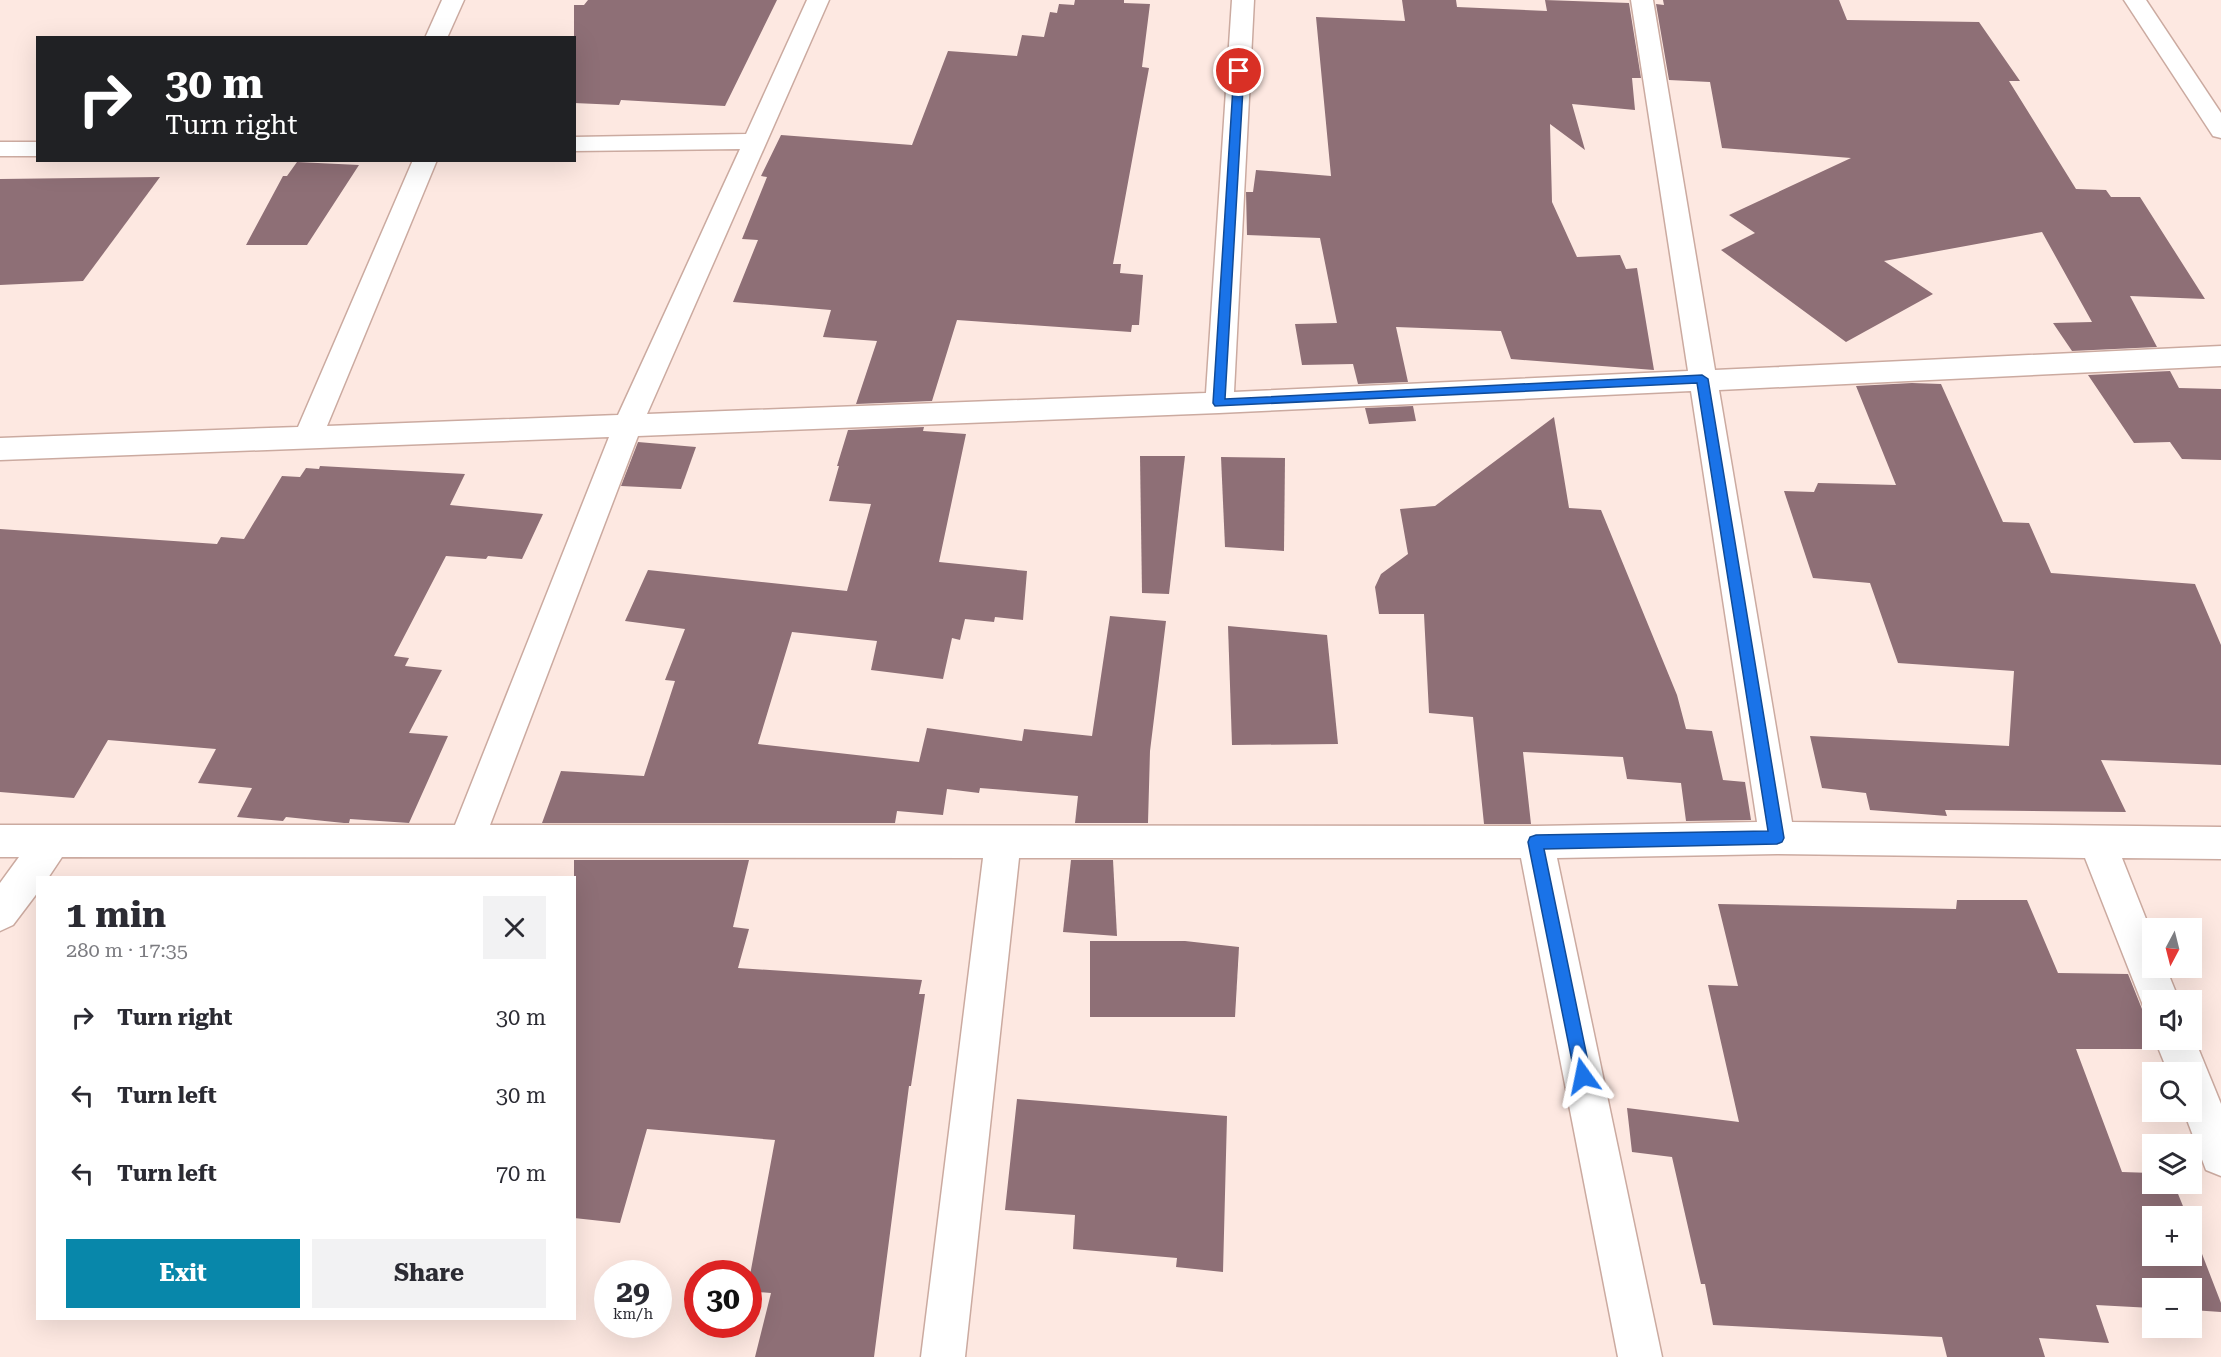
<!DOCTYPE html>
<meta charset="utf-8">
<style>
body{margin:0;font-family:"Roboto Serif",serif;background:#f2f2f3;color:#2b2b33;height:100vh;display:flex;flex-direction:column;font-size:22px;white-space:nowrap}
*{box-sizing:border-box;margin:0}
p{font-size:20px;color:#7c7c81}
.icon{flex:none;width:33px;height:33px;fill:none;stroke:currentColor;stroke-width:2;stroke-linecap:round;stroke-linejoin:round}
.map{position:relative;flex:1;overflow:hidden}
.side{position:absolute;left:36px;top:876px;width:540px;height:444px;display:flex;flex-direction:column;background:#fff;border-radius:0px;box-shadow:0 6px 24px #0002}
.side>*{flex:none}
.banner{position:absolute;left:36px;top:36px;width:540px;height:126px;border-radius:0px;box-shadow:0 6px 24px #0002;background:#202124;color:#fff;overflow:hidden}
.needle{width:39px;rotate:187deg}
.buttons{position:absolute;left:2142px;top:918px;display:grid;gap:12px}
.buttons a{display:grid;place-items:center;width:60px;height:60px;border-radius:0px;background:#fff;box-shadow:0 6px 24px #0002;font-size:30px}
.speed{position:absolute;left:594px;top:1260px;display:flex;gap:12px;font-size:30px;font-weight:700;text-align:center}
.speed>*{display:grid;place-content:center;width:78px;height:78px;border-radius:50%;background:#fff;box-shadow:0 6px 24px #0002;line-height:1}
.speed small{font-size:15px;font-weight:400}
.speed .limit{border:9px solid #d22;background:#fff;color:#111}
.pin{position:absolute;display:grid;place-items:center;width:51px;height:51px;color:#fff;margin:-26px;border:3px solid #fff;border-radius:50%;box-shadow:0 2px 6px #0007}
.me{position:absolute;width:66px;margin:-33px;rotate:348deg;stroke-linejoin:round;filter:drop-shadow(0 0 4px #0008)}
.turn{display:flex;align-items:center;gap:21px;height:126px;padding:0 30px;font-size:27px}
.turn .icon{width:78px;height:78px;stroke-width:2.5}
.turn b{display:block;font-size:42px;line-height:51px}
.round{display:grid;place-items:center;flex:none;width:63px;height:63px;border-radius:0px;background:#f2f2f3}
.headline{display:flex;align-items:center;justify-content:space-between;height:102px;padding:0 30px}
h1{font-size:36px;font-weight:700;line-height:45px}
.action{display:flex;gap:12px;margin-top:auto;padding:12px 30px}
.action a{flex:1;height:69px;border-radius:0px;background:#0887aa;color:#fff;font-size:24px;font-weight:700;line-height:69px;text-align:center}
.action a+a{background:#f2f2f3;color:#2b2b33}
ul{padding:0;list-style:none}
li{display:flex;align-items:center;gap:18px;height:78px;padding:0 30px}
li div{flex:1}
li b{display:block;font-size:22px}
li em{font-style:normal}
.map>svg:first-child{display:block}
.building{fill:#8e6f76}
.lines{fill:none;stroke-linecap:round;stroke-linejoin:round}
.street-casing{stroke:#cbaaa0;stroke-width:3}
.street{fill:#fff;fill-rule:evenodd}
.route{fill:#1a73e8;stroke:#114b97;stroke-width:1.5}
</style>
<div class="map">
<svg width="2221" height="1357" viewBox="0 0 2221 1357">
<rect width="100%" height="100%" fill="#fde8e1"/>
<g class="building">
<path d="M588,0H777L725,106L621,100L619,105L574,103V5H584Z"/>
<path d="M1075,0H1124V3L1150,4L1142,67L1149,68L1113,264H1121L1120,273L1143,275L1139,325H1132L1131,332L957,320L932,401L856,404L877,341L823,337L831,310L733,302L758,240L742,239L767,177L761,176L781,135L912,145L948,51L1017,56L1022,35L1044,37L1050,12L1057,13L1059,4L1074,5Z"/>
<path d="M1402,0H1456L1457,7L1547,11L1545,0L1629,3L1641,78H1632L1635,110L1572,104L1585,150L1550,124L1552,202L1577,257L1620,255L1626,269L1637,268L1654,370L1511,359L1501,331L1396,327L1408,382L1358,384L1353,364L1302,365L1295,324L1337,323L1320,238L1247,235L1246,192H1253L1256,170L1331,176L1316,17L1405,21Z"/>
<path d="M1663,0H1839L1847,20L1979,22L2020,81H2009L2076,189L2106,190L2111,197H2140L2205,299L2130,296L2157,347L2072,351L2053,323L2092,322L2042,232L1884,261L1933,294L1846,342L1721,250L1755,233L1729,215L1851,158L1722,148L1710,82L1669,80L1656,4L1664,5Z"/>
<path d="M297,162L359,165L307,245H246L283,176H287Z"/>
<path d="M160,177L83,281L0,285V179Z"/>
<path d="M2170,371L2179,388L2221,389V460L2182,459L2170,442L2134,443L2088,375Z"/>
<path d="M1912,383L1941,384L2003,522L2029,523L2051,573L2195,584L2221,645V765L2101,760L2126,812L1945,810L1947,816L1870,810L1866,793L1822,788L1810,736L2009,746L2014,671L1898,663L1870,583L1813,578L1784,491L1814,492L1818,483L1896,485L1856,386Z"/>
<path d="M1413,406L1416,421L1369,424L1365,408Z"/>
<path d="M1554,417L1569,508L1601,510L1677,695L1686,729L1712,731L1723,780L1745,782L1751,820L1686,821L1681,783L1627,779L1623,757L1523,752L1531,824H1484L1473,717L1429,713L1424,614H1379L1375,587L1381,574L1408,554L1400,509L1435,506Z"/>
<path d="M924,427L923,431L966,434L939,562L1027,571L1023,620L995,617L994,622L965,619L960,640L952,638L943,679L871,670L877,641L792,632L758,744L919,762L927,728L1022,741L1024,729L1092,736L1110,616L1166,621L1150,751L1148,823H1075L1078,796L980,788L979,793L947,789L943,815L897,811L895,823H542L561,771L644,776L675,681L665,680L685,629L625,621L648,570L847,591L871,504L829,501L839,466H837L848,430Z"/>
<path d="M638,442L696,447L681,489L621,486Z"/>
<path d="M1140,456H1185L1169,594L1142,593Z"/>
<path d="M1221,457L1285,458L1284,551L1225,547Z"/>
<path d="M320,466L465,474L450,505L543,514L522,559L488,556L486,559L446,556L394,656L409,658L405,666L442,670L409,733L448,736L409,823L350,819L349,823H344L286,817L283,821L237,817L252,788L198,783L216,749L108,740L74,798L0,792V529L217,544L221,537L244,539L282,476L300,477L306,468L319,469Z"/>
<path d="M1228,626L1327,635L1338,744L1232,745Z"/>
<path d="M574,860H749L733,927L749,929L738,968L922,980L919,994H925L911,1086H909L874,1357H755L771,1293L748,1291V1286L775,1140L647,1129L620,1223L574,1218Z"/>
<path d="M1071,860H1113L1117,936L1063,932Z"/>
<path d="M1957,900H2027L2058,973L2128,974L2144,1014L2152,1018V1040L2156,1049H2076L2122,1172L2152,1173V1184H2174L2187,1216H2152V1256H2192V1228L2221,1303V1312L2192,1310V1288H2152V1308L2096,1305L2109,1343L2039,1338L2045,1357H1947L1942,1337L1713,1325L1705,1284H1701L1672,1157L1632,1152L1627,1108L1739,1122L1708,985L1738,986L1718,904L1956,909Z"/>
<path d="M1090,941H1185L1239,947L1235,1017H1090Z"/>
<path d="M1017,1099L1227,1116L1223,1272L1176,1267L1177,1258L1073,1249L1075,1215L1005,1210Z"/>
</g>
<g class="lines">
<g class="street-casing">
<g id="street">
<path d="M442,0H464L447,38H425Z"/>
<path d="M807,0H829L647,414L1206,393L1232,0H1254L1234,392L1688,371L1631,0H1653L1715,370L2221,346V366L1719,390L1792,822L2221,827V859L2122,858L2152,934V968H2166L2179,1000H2152V1016L2146,1013L2085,858L1777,854L1557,858L1662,1357H1618L1521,858H1019L965,1357H921L983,858L62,857L48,878H38V892L13,925L0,931V883L19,857H0V825H455L609,437L0,460V438L298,427L413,160H437L327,426L618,415L740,149L574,151V137L746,134ZM1691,391L1757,822L1536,826L490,825L638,436L1219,413Z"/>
<path d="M2124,0H2146L2221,113V138L2213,136Z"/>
<rect x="0" y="142" width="38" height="14"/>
<path d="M2192,1033L2221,1104V1176L2206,1170L2184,1112H2192V1072H2168L2155,1040H2192Z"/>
</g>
</g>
<use href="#street" class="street"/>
</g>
<path class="route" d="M1239,68L1244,71L1225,399L1702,375L1708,379L1784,838L1782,842L1777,844L1544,849L1591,1076L1589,1082L1583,1084L1577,1082L1575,1076L1528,842L1530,837L1536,835L1768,831L1697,383L1215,406L1213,403L1234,71Z"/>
</svg>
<div class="buttons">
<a><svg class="needle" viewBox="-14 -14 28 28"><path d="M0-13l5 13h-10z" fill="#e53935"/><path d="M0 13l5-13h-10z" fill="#7c7c81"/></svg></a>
<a><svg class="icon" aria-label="sound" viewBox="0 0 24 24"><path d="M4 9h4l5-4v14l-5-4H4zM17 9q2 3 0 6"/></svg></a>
<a><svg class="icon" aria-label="search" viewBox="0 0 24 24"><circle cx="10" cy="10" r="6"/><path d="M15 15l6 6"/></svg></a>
<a><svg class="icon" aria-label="layers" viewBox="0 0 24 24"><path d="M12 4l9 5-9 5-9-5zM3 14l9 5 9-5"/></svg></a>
<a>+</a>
<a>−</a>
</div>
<div class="speed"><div>29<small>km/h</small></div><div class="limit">30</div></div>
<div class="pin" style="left:1239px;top:71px;background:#d93025"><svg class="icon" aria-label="arrive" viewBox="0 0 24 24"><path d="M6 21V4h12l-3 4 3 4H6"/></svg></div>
<svg class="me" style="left:1583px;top:1076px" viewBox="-20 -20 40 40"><path d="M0-17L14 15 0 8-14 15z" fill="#1a73e8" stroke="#fff" stroke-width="4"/></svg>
<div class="banner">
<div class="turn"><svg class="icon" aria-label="right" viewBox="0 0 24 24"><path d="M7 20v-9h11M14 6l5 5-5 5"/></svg><div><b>30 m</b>Turn right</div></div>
</div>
<section class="side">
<div class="headline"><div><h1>1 min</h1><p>280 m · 17:35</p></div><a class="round"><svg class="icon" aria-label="close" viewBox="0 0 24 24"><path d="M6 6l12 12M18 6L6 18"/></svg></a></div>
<ul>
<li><svg class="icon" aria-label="right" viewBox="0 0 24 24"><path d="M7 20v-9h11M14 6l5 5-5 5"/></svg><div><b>Turn right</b></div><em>30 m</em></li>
<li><svg class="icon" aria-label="left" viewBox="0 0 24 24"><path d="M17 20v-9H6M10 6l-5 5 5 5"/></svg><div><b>Turn left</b></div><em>30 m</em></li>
<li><svg class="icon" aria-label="left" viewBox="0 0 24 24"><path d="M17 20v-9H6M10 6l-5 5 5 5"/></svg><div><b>Turn left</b></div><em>70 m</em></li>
</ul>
<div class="action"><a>Exit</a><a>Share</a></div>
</section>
</div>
